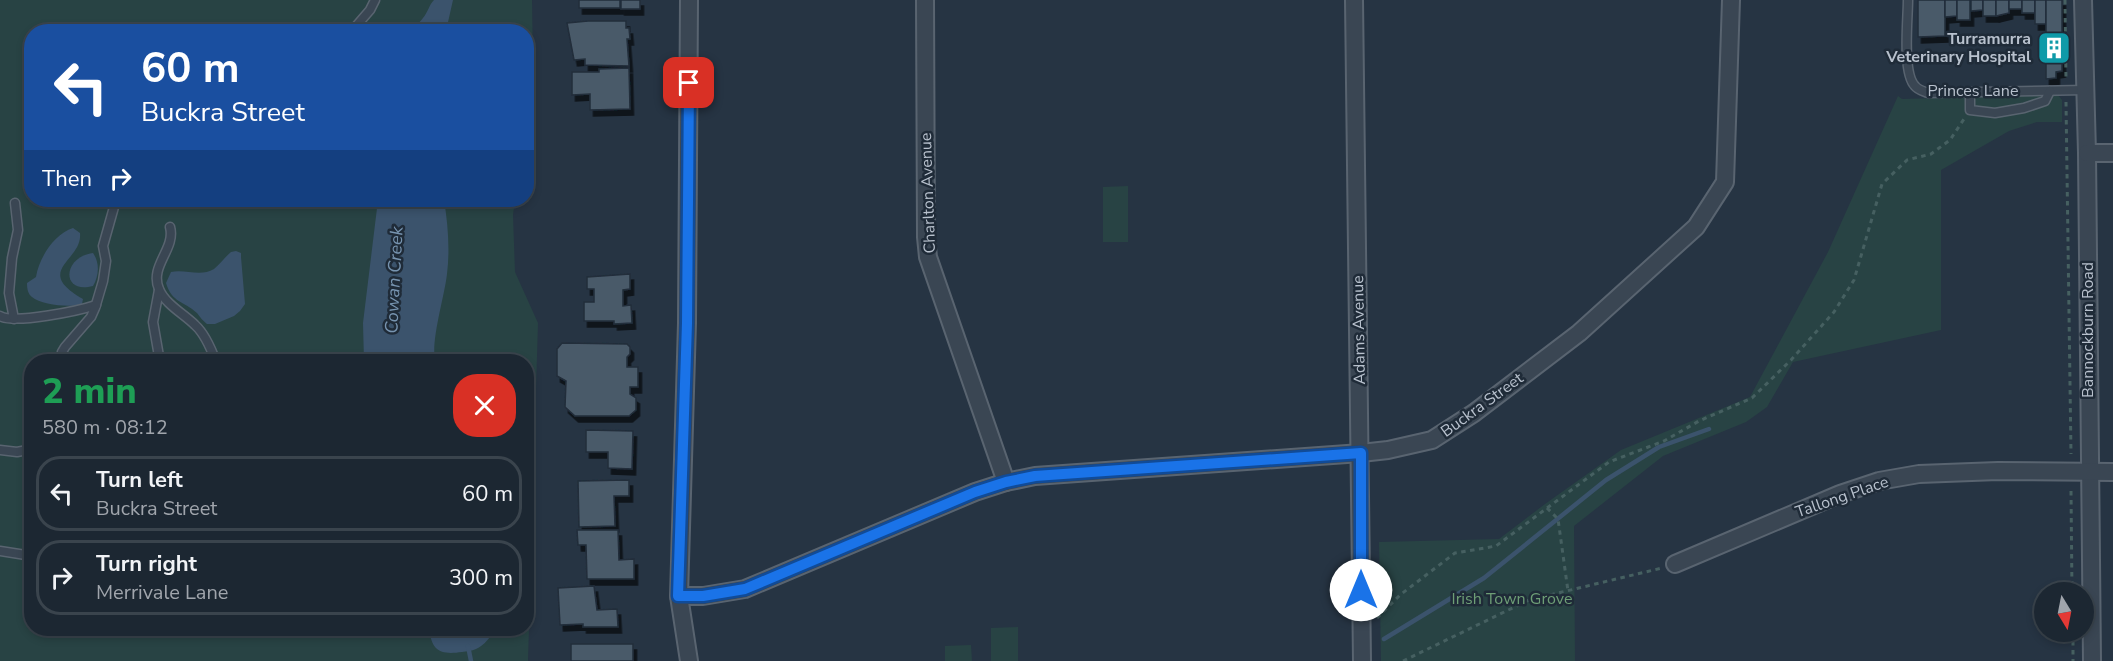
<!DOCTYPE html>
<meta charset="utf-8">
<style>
body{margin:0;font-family:"Nunito Sans",sans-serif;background:#29333e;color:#f1f3f6;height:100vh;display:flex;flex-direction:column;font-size:22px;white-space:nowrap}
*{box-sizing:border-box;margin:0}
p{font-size:20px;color:#a0a5ac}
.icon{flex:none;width:33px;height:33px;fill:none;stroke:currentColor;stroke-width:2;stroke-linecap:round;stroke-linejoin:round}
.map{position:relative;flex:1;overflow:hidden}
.sheet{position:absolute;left:24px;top:354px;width:510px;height:282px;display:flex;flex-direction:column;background:#1c2732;border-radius:24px;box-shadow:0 3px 9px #0003,0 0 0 2px #3a444d}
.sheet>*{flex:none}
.top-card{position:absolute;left:24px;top:24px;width:510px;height:183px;border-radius:24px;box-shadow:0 3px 9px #0003,0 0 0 2px #3a444d;background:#1a4fa0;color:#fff;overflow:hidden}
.needle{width:39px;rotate:170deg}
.buttons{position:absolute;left:2034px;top:582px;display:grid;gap:12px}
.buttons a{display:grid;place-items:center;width:60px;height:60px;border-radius:50%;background:#1c2732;box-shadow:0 3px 9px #0003,0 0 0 2px #3a444d;font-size:30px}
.pin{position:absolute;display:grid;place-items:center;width:51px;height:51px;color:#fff;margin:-26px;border-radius:12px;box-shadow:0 3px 9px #0006}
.me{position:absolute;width:66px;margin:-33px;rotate:0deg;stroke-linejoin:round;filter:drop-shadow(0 0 4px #0008)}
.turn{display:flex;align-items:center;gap:21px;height:126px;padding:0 18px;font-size:27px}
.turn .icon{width:78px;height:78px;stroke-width:2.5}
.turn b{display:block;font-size:42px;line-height:51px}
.then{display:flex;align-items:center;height:57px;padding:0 18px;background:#0003;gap:12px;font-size:22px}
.round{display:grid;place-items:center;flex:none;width:63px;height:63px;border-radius:24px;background:#29333e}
.headline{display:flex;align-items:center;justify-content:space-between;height:102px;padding:0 18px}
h1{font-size:36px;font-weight:800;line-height:45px;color:#1e9e55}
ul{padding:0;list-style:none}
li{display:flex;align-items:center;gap:18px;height:75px;margin:0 12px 9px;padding:0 6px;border:3px solid #3a444d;border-radius:24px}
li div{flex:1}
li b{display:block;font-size:22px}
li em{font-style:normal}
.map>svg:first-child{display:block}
.green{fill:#284344;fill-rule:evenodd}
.water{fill:#3b536c}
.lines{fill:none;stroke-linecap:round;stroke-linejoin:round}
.stream{stroke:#3b536c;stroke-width:4.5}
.building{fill:#4a5a69;stroke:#212d3a;stroke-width:1.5;filter:url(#shadow)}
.lane-casing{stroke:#596470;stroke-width:11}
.street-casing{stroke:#596470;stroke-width:20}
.path{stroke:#466061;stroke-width:3;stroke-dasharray:4.5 4.5;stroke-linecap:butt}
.lane{stroke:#3a4653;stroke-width:8}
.street{stroke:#3a4653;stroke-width:16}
.route-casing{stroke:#114b97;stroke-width:15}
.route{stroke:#1a73e8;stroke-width:10}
.labels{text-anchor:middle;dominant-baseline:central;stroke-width:5;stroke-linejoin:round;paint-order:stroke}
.poi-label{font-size:16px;font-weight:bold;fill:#b8c1cd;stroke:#1f2b38;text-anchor:end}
.street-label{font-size:16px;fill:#b8c1cd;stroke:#1f2b38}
.park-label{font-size:16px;fill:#6e9e76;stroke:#1f2b38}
.water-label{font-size:18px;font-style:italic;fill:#7794b0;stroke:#1f2b38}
</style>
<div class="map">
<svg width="2113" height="661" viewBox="0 0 2113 661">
<defs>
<filter id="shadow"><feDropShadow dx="3.5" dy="6" stdDeviation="0" flood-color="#0009"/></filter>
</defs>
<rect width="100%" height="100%" fill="#263443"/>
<g class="green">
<path d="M0,0H532L533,64L527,115L526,32H32V200H515L513,215L515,272L538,323L528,661H0ZM32,362H526V628H32Z"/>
<path d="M2058,95L2062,100V122H2037L2009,131L1941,170V330L1793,362L1767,407L1746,422L1663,456L1574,526L1575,661H1381L1379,542L1499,539L1545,504L1621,450L1750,397L1828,252L1898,96L1902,99Z"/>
<path d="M1128,186V242H1103V187Z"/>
<path d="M1018,627V661H991V628Z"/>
<path d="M971,645L972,661H945V646Z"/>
</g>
<g class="water">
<path d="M434,0H453L446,31H407C413,27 419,24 423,18C428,12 429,5 434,0Z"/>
<path d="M378,200H444C448,224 450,250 447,274C444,299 431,339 435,361H364L363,323Z"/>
<path d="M73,228L80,233C83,261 32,270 83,299L82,304C72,308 41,305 32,297C28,294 27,289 27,283L36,277C39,258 54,234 73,228Z"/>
<path d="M236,251L241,253V257L245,304L240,311L234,316L215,324H207C203,321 200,317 197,313C184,301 172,303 166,283L171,272C185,269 201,277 214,269C220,264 225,257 231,252Z"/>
<path d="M93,253C100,263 99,276 93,286C61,295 62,257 93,253Z"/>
<path d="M429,629V628L496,629C491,636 484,646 476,649C472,651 466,651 462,652C440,655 432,651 429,629Z"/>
</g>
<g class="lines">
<g class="stream">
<path d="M1384,639L1484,578L1606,480L1659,447L1709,429"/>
<path d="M468,646L471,661"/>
</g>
</g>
<g class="building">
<rect x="579" y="0" width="41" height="8"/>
<rect x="621" y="0" width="19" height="9"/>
<path d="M1918,0H1945V36L1918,37Z"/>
<path d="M1945,0H1957V16L1945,17Z"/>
<rect x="1957" y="0" width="13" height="20"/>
<path d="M1971,0H1983V10L1971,11Z"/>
<rect x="1983" y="0" width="13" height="16"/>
<path d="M1996,0H2009V13L1996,16Z"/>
<rect x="2009" y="0" width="13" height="9"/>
<rect x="2022" y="0" width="13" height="13"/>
<rect x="2035" y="0" width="11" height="24"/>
<path d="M2046,0H2062V71L2056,72V78L2046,79Z"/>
<path d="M588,21H626V28H629L630,39H627L629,66L585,65V59L574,60L567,23Z"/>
<path d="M629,68L630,109L590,110V94L572,95V72H599V69Z"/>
<path d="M630,274V289L623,290V306L631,305L632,323L614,324V321H584V302H594V289H587V277Z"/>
<path d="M562,343L627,344L630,347V354L627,357V367H638V387H630V394L636,398V410L629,416H575L565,407L566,381L557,376V349Z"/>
<path d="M586,430L633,431L632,469L608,468V452H586Z"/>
<path d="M629,480V496H614L615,526L579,527L578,481Z"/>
<path d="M577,530H618L619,560L634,559V579H587L586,545H578Z"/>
<path d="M594,586L597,610L617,609L618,627H583V624L560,625L558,588Z"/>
<rect x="571" y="644" width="62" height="17"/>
</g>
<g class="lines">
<g class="lane-casing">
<g id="lane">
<path d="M1908,0C1908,19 1902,73 1915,86C1918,90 1923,91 1928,93L2085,90"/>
<path d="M351,32L370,10L375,0"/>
<path d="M1970,92V110L1995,113L2024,108L2045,101L2050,91"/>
<path d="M170,227C176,249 149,266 159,289C165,304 184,314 195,325C204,333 212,351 216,362"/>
<path d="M159,290L153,322L160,362"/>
<path d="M0,316C15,324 78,311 96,305"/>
<path d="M14,319L9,293L12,258L18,230L15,203"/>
<path d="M60,362L62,352L65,347L91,317L95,308L103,281L106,261L103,246L116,200"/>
<path d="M0,450L17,452L32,449"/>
<path d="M0,551L32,556"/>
</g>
</g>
<g class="street-casing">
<g id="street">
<path d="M689,0L687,323L679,596L689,661"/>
<path d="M925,0L926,237L928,257L1006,482"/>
<path d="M1354,0L1362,661"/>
<path d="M2083,0L2087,153L2092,661"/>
<path d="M2087,153H2113"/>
<path d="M1675,564L1840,494L1879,481L1919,474L1998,471L2113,472"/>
<path d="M679,596H703L745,589L975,492L1006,482L1035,476L1361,453L1388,450L1432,440L1474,413L1579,333L1696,227L1725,182L1731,0"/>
</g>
</g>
<g class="path">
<path d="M2065,0L2066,81"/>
<path d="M2066,102L2071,454"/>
<path d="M2071,491L2072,592"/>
<path d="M1547,508L1558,519L1568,591"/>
<path d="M1377,618L1400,595L1455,553L1496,546L1609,462L1664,441L1699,421L1752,398L1791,360L1834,312L1854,280L1882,184L1907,160L1931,154L1950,140L1964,119"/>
<path d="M2073,632V661"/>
<path d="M1403,661L1529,600L1662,568"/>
</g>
<use href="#lane" class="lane"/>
<use href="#street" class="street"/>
</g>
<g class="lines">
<g class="route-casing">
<path id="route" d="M689,83L687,323L678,596H703L745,589L975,492L1006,482L1035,476L1361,453V590"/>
</g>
<use href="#route" class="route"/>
</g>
<defs>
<g id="building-square" transform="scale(1.725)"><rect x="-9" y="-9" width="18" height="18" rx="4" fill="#0f9aa8" stroke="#1f2b38"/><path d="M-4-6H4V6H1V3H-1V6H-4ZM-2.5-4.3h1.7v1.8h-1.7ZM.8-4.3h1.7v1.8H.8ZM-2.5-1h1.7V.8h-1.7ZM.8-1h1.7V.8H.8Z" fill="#fff"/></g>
</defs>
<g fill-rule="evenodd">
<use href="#building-square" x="2054" y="48"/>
</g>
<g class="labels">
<g class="poi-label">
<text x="2031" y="39">Turramurra<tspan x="2031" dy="18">Veterinary Hospital</tspan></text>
</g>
<g class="street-label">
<text x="1973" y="91">Princes Lane</text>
<text transform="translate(928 193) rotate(-92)">Charlton Avenue</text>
<text transform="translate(1359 330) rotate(-91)">Adams Avenue</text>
<text transform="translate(2088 330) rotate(-90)">Bannockburn Road</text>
<text transform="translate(1482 405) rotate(-36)">Buckra Street</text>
<text transform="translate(1842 497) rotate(-19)">Tallong Place</text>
</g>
<g class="park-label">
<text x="1512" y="599">Irish Town Grove</text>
</g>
<g class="water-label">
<text transform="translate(394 280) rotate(-87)">Cowan Creek</text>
</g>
</g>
</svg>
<div class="buttons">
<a><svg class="needle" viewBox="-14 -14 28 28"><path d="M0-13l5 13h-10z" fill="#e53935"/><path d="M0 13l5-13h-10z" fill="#a0a5ac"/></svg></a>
</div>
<div class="pin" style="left:689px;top:83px;background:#d93025"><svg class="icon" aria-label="arrive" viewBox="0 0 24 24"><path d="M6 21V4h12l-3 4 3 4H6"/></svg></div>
<svg class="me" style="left:1361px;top:590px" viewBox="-20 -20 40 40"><circle r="19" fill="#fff"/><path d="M0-13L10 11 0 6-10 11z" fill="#1a73e8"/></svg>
<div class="top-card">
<div class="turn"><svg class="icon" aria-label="left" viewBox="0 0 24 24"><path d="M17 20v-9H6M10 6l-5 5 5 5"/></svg><div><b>60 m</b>Buckra Street</div></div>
<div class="then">Then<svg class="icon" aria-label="right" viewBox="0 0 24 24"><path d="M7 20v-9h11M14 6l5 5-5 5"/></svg></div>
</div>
<section class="sheet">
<div class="headline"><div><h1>2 min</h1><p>580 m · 08:12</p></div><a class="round" style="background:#d93025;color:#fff"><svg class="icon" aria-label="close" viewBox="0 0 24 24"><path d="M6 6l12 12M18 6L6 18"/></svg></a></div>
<ul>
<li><svg class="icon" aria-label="left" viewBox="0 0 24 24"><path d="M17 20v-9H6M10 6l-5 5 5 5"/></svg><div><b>Turn left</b><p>Buckra Street</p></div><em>60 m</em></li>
<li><svg class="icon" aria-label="right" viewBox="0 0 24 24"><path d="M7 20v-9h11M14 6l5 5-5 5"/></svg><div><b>Turn right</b><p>Merrivale Lane</p></div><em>300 m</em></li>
</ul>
</section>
</div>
